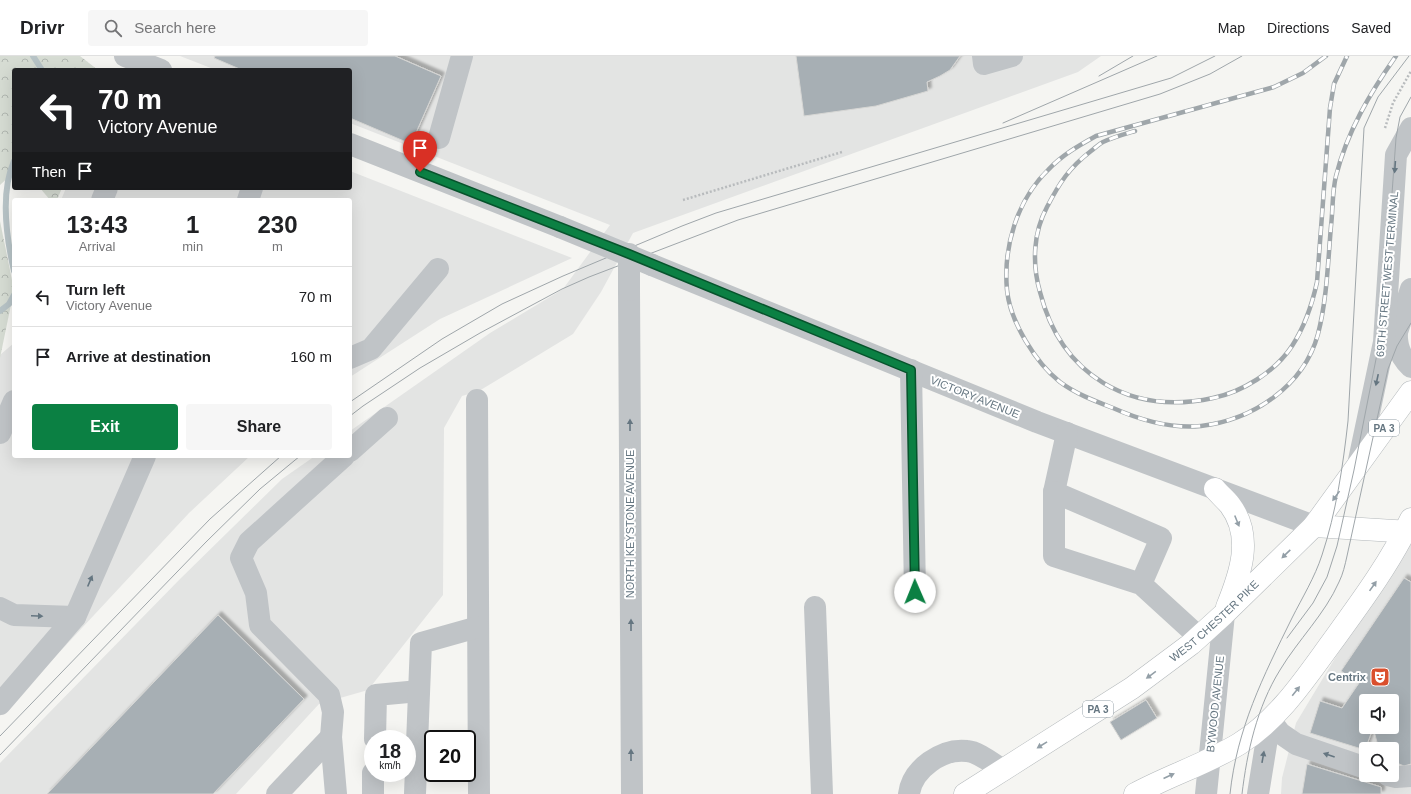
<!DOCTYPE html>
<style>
body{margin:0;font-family:Helvetica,sans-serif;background:#f6f6f6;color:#202124;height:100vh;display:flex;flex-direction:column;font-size:15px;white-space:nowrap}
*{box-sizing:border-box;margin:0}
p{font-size:13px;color:#757577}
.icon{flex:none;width:22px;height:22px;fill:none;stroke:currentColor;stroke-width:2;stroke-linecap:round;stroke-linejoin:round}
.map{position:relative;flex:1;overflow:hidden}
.drawer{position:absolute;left:12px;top:142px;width:340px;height:260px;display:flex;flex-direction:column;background:#fff;border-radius:4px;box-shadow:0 4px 16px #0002}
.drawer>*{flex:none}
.banner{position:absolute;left:12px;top:12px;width:340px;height:122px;border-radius:4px;box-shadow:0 4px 16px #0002;background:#202124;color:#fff;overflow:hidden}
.tools{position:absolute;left:1359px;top:638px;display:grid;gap:8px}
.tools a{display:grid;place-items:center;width:40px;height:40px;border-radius:4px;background:#fff;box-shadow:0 4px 16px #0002;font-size:20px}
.speed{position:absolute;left:364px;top:674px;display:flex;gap:8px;font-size:20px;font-weight:700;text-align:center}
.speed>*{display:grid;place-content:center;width:52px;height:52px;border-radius:50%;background:#fff;box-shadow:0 4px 16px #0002;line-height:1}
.speed small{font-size:10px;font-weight:400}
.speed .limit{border:2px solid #111;border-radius:6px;background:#fff;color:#111}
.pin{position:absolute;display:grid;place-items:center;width:34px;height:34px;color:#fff;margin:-41px -17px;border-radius:50% 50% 50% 0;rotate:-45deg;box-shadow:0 0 4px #0007}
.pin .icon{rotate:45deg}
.me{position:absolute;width:44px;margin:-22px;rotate:359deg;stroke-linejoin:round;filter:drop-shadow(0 0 3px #0008)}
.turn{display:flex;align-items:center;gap:14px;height:84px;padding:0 20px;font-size:18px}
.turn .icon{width:52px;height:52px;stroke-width:2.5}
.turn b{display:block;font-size:28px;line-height:34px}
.then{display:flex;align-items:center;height:38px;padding:0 20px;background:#0003;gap:8px;font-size:15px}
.eta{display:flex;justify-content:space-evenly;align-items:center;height:68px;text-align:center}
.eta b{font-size:24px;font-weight:800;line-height:28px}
.action{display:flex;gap:8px;margin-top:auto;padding:8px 20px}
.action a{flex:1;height:46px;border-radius:4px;background:#0b8043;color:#fff;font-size:16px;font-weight:800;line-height:46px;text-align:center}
.action a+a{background:#f6f6f6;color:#202124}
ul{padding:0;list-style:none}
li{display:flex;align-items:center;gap:12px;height:60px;padding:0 20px;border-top:1px solid #e0e0e0}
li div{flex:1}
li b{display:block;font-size:15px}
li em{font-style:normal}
header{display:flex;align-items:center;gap:24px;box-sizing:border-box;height:56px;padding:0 20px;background:#fff;border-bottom:1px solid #e0e0e0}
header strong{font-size:19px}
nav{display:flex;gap:22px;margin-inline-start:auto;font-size:14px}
.search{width:280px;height:36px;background:#f6f6f6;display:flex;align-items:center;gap:10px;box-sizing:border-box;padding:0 14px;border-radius:4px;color:#757577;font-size:15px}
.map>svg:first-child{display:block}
.built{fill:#e3e4e3;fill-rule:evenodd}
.park{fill:url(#park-crowns)}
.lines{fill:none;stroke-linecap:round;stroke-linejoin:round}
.stream{stroke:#b7c3c6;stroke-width:6}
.building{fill:#a7afb4;stroke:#d6d6d4;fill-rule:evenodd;filter:url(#shadow)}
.major-casing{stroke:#b3b8bb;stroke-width:23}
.path{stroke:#b8bbbd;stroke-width:2.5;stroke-dasharray:2 2;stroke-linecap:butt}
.minor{stroke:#c0c4c7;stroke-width:22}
.major{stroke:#fff;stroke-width:22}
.tram{stroke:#9fa6aa;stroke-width:1}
.rail-casing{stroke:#9fa6aa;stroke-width:4.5}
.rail{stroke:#fff;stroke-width:3;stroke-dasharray:9;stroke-linecap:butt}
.minor-bridge{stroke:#c0c4c7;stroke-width:22}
.oneway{fill:#657681}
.oneway2{fill:#939fa7}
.route-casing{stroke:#07532c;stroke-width:10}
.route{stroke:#0b8043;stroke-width:7}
.labels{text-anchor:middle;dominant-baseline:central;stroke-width:4;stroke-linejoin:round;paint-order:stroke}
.shield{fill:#fff;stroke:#939fa7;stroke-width:1}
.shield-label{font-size:10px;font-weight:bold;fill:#657681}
.street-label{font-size:11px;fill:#657681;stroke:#fff}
.poi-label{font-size:11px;font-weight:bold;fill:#657681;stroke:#fff;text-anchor:end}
</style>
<header>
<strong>Drivr</strong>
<div class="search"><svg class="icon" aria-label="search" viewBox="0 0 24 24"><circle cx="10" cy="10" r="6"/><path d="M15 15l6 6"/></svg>Search here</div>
<nav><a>Map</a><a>Directions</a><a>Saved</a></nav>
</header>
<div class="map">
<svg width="1411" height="738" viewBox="0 0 1411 738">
<defs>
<pattern id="park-crowns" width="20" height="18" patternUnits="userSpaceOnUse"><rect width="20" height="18" fill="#d6dcd3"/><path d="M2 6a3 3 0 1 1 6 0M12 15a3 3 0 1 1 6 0" fill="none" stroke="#b1b7b1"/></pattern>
<filter id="shadow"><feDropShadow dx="3.5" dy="-3.5" stdDeviation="1" flood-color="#0004"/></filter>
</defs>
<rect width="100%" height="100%" fill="#f5f5f2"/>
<g class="built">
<path d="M180,0H1101L1078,16L633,177L601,236L573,278L479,335L462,340L444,372L443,539L368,634L319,648L236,738H0V707L180,523L282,423L315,400H350V375L490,277L563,233L610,169L350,67V14H216Z"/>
<path d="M350,115L572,202L440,263L350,321V144H61L66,132H350Z"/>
<path d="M14,287V400H250L189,457L0,660V299Z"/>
<path d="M1411,476V738H1281L1282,722L1296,667ZM1366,645H1392V671H1366ZM1366,693H1392V719H1366Z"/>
</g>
<g class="park">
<path d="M0,0H80L98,14H14V116L0,129Z"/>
<path d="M40,132H62L57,144H50Z"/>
<path d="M0,165L14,234L0,302Z"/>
</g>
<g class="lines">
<g class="stream">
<path d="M33,0L42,14"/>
<path d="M14,105C0,137 6,180 14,215"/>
<path d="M0,255L9,248L14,239"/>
</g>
</g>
<g class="building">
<path d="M215,0H395L441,20L411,88L350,62V14H242L214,2Z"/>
<path d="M796,0H960L950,14L940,20L927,26L928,35L876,50L804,60Z"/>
<path d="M1404,522L1411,526V708L1404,710L1392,705V693H1377V686L1373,672L1365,694L1310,677L1320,645L1342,652L1359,627L1341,615ZM1366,645H1392V671H1366Z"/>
<path d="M218,559L304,643L213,738H47Z"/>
<path d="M1146,644L1157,662L1121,684L1110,666Z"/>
<path d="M1307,708L1381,731V738H1302Z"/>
</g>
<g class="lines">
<g class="major-casing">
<g id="major">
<path d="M1215,433C1220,439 1226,444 1230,449C1254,481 1240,519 1227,551"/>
<path d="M1314,470L1411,476"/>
<path id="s1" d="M965,738L1132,632L1191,588L1224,558L1314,470L1411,336"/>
<path d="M1135,738C1168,720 1206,708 1239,688C1279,663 1305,623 1332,586C1361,546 1390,507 1411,463"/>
</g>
</g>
<g class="path">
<path d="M1385,72L1393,47L1411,15"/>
<path d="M683,144L842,96"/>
</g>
<g class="minor">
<path d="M125,0L161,14"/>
<path d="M983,0L984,8L1012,0"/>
<path d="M439,82L462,0"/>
<path d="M350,88L560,171"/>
<path d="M102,144L107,132"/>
<path d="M248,144L252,132"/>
<path d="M652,209L1037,366L1314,470"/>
<path d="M629,234L632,738"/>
<path d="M1397,264C1396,283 1396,297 1411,311"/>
<path d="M1396,279L1411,233"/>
<path d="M350,302L371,293L438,213"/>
<path d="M911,314L915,536"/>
<path d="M477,344L479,738"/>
<path d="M0,377L14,345"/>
<path d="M350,395L387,362"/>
<path d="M1358,409L1384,286L1396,99L1411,72"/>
<path d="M1054,436L1067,377"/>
<path d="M1141,528L1054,500V436L1161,482L1141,528L1199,581"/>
<path d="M815,551L822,738"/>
<path d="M0,552L14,559L75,561"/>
<path d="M0,648L75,561L145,400"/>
<path d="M1270,664L1280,677L1296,688L1366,712"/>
<path d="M375,683L376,639L419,635"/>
<path d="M1388,719L1396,721L1411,720"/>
<path d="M277,738L331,681"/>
<path d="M336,738L331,681L333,656L329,639L260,569L256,537L241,502L249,486L344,400"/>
<path d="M373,738V717"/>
<path d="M415,738L421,587L478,571"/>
<path d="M909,738C912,713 942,692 967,695C979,696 993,708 1003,714"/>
<path d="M1206,738L1224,558"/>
<path d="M1258,738L1270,664"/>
</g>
<use href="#major" class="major"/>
<g class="tram">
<path d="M1099,20L1133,0"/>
<path d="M1003,67L1157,0"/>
<path d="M350,346L442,283L502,248L563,220L682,170L716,157L1171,22L1215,0"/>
<path d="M350,360L363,350L420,312L480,277L562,233L589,221L738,164L1160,38L1210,18L1242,0"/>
<path d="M1287,582L1313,547L1327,521L1337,490L1354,414L1380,283L1385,235L1396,82L1400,61L1411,41"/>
<path d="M0,680L210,463L281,400"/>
<path d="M0,699L206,486L260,433L300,400"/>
<path d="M1230,738C1237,672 1263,621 1292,562C1302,542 1315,521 1322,499C1336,457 1343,410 1348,365L1364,72L1378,41L1409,0"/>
<path d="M1242,738C1247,696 1257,651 1280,614C1298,584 1325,558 1339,526C1343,518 1345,509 1347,500L1388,313L1397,290L1411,267"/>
</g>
<g class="rail-casing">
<g id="rail">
<path d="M1326,0L1303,17L1274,31L1096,80C1078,90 1062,99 1048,114C1017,144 1003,191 1007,234C1010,266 1036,307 1060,326C1076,338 1095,345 1113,352C1140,364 1171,373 1201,370C1253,364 1304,330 1318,278C1327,243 1328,205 1331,170C1333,154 1332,136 1336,120C1347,76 1370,37 1396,0"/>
<path d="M1135,75C1125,78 1114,81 1103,86C1099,88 1095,92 1091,95C1069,112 1060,126 1047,151C1033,177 1032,208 1040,236C1061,319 1130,360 1213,342C1242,336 1275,316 1292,290C1305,270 1312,249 1317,226L1330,52L1334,28L1347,0"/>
</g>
</g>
<use href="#rail" class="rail"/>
<g class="minor-bridge">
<path d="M560,171L652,209"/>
<path d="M629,198V234"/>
</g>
</g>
<defs><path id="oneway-solid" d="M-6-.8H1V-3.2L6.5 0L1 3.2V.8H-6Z"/></defs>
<g class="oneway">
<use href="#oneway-solid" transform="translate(1395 111) rotate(94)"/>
<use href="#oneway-solid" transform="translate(1377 324) rotate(102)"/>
<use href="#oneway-solid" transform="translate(630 369) rotate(-90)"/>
<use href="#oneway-solid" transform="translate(90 525) rotate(-67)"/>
<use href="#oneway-solid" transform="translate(37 560) rotate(2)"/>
<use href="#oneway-solid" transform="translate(631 569) rotate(-90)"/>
<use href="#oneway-solid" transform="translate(631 699) rotate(-90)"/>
<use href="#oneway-solid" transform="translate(1329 699) rotate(-161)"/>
<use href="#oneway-solid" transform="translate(1263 701) rotate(-80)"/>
</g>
<g class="oneway2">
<use href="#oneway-solid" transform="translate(1336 440) rotate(126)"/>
<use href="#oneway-solid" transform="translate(1237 465) rotate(68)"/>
<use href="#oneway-solid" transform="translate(1286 498) rotate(136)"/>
<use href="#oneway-solid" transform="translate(1373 530) rotate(-55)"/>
<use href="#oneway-solid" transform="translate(1151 619) rotate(144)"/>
<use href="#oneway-solid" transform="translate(1296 635) rotate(-51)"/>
<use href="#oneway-solid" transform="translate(1042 689) rotate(148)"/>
<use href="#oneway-solid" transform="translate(1169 720) rotate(-24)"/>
</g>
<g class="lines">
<g class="route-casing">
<path id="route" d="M420,116L629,198L911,314L915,536"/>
</g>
<use href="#route" class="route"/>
</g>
<defs>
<g id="theatre-square" transform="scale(1)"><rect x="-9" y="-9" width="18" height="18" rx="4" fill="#da4f2d" stroke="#fff"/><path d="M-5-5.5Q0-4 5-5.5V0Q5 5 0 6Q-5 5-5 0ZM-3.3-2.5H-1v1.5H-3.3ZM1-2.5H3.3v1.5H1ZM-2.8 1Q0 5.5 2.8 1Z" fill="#fff"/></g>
</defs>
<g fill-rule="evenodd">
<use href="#theatre-square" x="1380" y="621"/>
</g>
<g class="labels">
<g class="shield">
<rect x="1369" y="364" width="30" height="16" rx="3"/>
<rect x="1083" y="645" width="30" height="16" rx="3"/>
</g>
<g class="shield-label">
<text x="1384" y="372">PA 3</text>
<text x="1098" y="653">PA 3</text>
</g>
<g class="street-label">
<text transform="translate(1387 218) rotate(-85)">69TH STREET WEST TERMINAL</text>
<text transform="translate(975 341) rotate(22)">VICTORY AVENUE</text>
<text transform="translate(630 468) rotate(-90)">NORTH KEYSTONE AVENUE</text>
<text stroke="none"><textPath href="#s1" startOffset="304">WEST CHESTER PIKE</textPath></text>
<text transform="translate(1215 648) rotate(-84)">BYWOOD AVENUE</text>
</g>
<g class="poi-label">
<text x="1366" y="621">Centrix</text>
</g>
</g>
</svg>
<div class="tools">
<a><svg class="icon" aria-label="sound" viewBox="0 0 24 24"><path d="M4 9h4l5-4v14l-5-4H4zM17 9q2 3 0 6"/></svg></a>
<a><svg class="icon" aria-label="search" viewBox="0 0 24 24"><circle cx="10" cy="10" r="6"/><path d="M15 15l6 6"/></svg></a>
</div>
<div class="speed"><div>18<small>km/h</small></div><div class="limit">20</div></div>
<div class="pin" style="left:420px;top:116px;background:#d93025"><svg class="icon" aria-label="arrive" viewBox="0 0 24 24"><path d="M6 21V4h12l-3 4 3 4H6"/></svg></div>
<svg class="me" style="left:915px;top:536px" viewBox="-20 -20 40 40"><circle r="19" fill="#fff"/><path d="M0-13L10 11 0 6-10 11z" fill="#0b8043"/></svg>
<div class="banner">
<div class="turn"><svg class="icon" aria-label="left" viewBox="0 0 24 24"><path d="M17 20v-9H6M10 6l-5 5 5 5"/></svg><div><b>70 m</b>Victory Avenue</div></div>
<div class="then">Then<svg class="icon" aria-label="arrive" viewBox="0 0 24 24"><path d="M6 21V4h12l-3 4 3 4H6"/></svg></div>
</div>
<section class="drawer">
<div class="eta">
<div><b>13:43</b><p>Arrival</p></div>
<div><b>1</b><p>min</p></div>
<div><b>230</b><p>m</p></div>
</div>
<ul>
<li><svg class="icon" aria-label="left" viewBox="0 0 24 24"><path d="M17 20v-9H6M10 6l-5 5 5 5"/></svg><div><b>Turn left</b><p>Victory Avenue</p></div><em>70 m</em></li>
<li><svg class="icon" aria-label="arrive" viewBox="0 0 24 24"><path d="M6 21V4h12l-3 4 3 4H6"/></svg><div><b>Arrive at destination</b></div><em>160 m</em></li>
</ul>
<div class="action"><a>Exit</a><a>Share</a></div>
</section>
</div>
